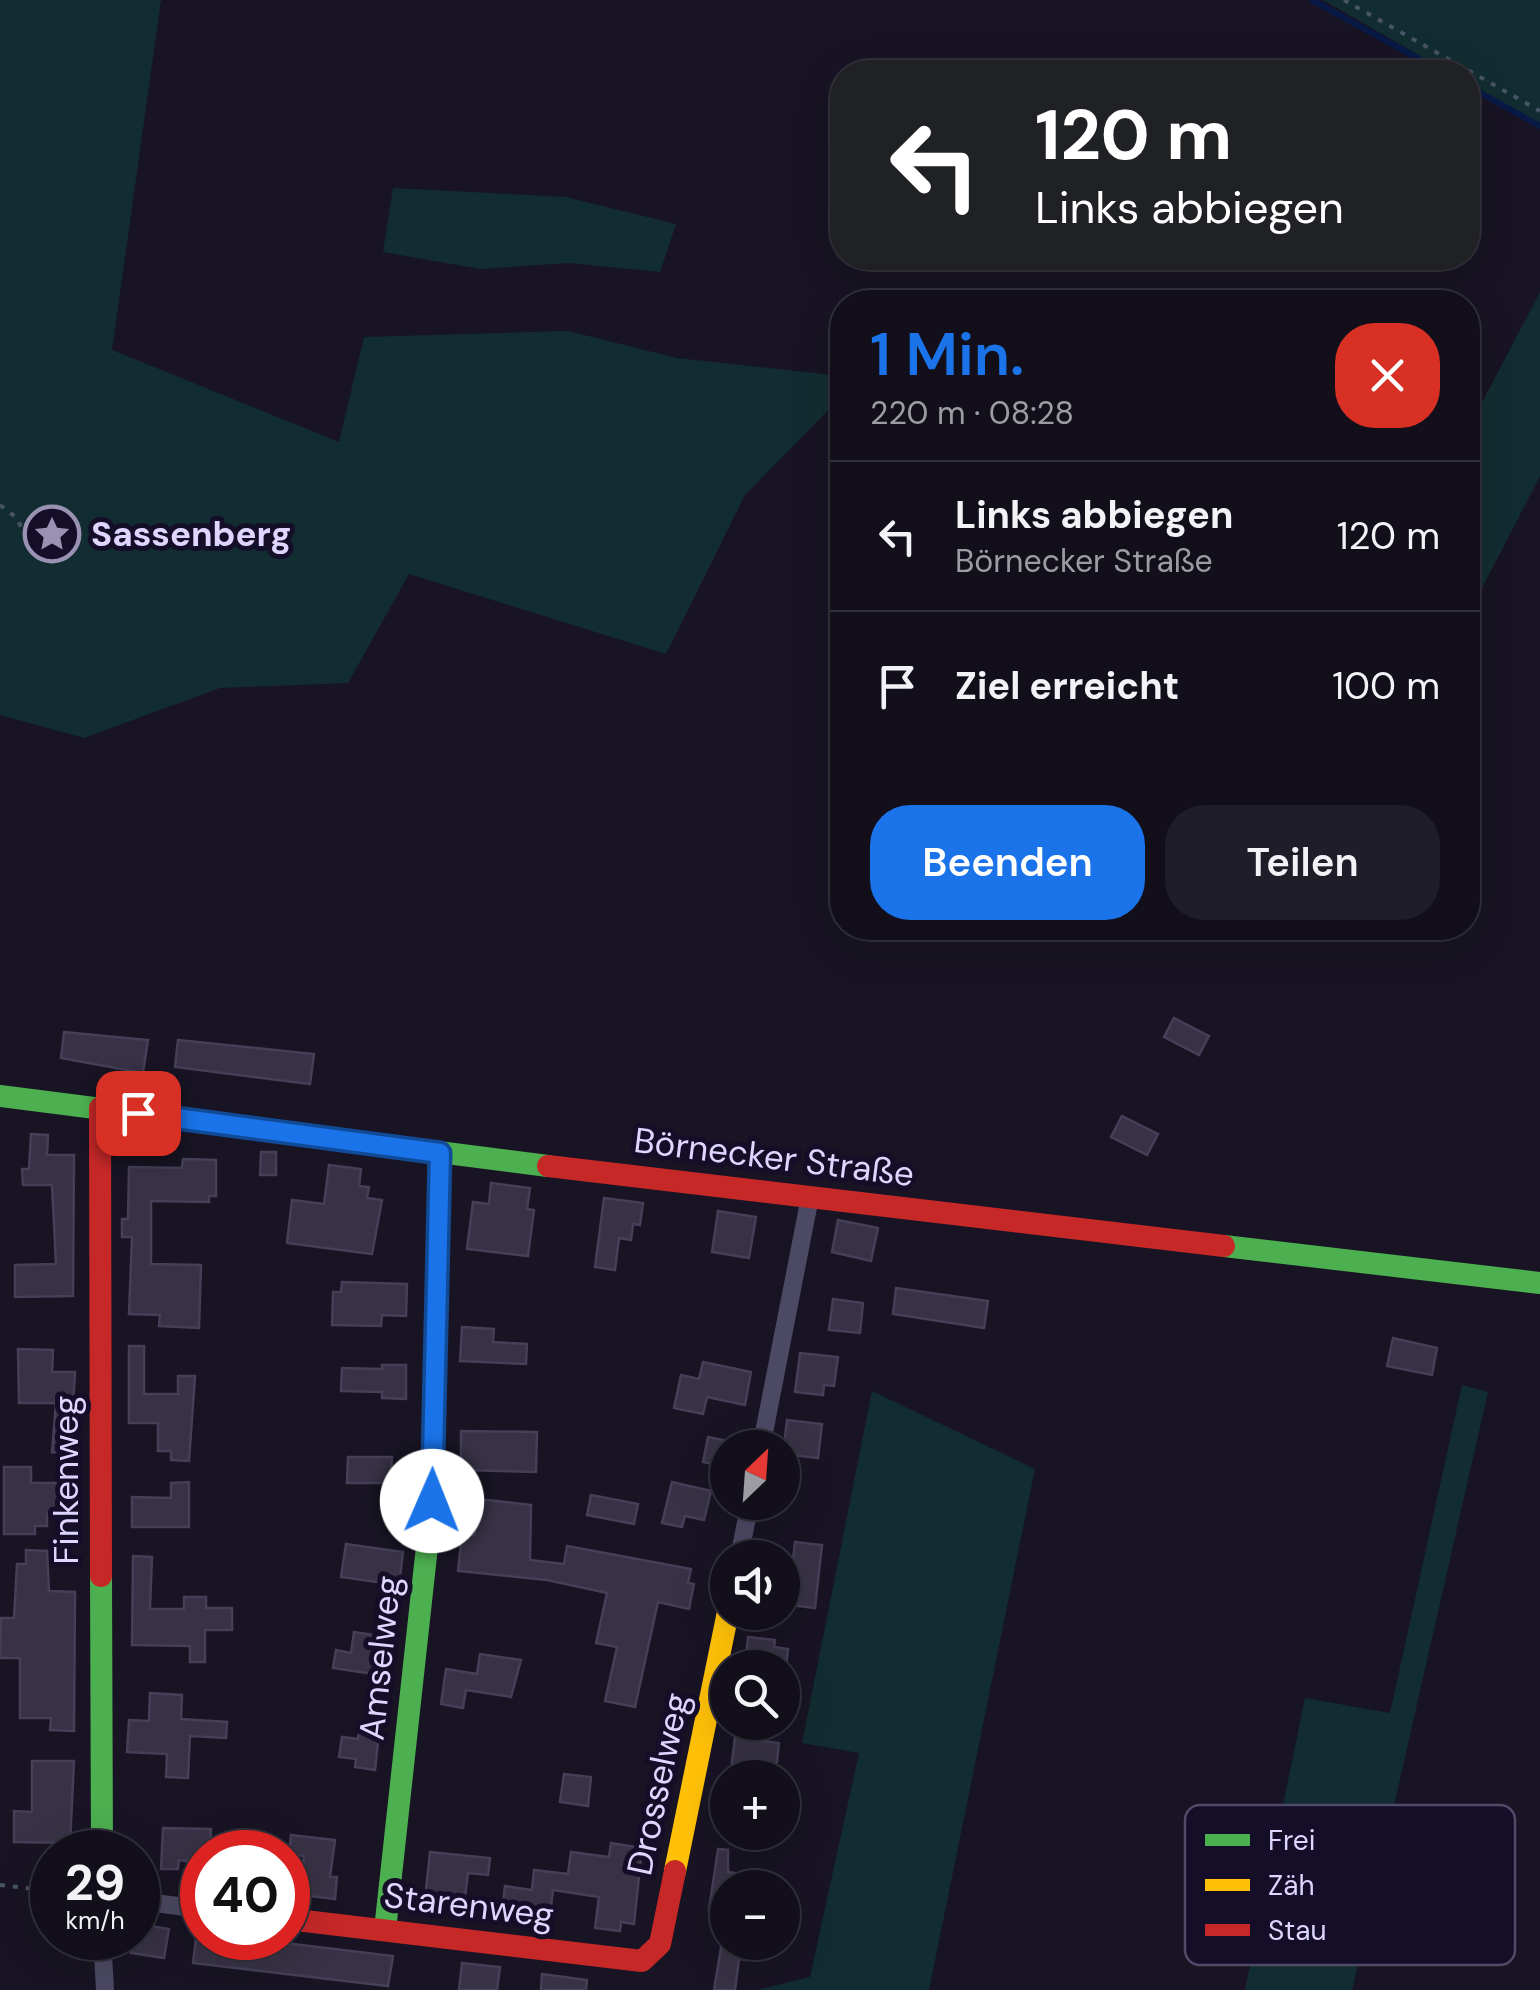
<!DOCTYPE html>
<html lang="de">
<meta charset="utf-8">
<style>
body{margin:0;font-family:"DM Sans",sans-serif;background:#1f1d27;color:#f1f3f6;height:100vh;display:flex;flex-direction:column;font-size:38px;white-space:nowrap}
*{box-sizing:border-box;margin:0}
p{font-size:32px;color:#9c9ca2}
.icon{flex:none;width:55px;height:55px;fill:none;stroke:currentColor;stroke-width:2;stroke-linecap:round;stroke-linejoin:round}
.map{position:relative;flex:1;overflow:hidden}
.panel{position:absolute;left:830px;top:290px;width:650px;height:650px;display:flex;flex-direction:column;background:#120f1a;border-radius:40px;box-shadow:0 10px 40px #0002,0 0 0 2px #312f39}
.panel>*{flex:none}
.top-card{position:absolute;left:830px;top:60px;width:650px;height:210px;border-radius:40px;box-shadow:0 10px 40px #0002,0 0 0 2px #312f39;background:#202124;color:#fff;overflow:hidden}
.needle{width:65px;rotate:25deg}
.fabs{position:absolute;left:710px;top:1430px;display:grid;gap:20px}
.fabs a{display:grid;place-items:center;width:90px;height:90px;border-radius:50%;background:#120f1a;box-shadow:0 10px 40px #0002,0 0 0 2px #312f39;font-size:50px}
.speed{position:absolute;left:30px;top:1830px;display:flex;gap:20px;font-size:50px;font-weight:700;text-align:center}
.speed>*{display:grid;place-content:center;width:130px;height:130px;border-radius:50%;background:#120f1a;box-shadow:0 10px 40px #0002,0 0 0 2px #312f39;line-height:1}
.speed small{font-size:25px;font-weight:400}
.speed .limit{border:15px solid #d22;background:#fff;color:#111}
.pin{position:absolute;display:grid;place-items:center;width:85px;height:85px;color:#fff;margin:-42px;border-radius:20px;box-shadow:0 5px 15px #0006}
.me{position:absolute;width:110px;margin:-55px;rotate:1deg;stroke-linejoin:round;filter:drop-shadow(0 0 8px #0008)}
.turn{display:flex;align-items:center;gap:35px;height:210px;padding:0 40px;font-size:45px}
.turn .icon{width:130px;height:130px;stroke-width:2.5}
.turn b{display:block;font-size:70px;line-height:85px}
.round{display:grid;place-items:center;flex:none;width:105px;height:105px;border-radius:40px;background:#1f1d27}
.overview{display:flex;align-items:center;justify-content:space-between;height:170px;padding:0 40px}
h1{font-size:60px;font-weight:600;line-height:75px;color:#1a73e8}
.cta{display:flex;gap:20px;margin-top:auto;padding:20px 40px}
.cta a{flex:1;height:115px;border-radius:40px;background:#1a73e8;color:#fff;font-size:40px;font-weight:600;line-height:115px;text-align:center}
.cta a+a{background:#1f1d27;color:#f1f3f6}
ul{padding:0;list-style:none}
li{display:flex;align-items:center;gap:30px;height:150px;padding:0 40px;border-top:2px solid #312f39}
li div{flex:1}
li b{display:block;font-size:38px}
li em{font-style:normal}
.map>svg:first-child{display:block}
.green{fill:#122d31}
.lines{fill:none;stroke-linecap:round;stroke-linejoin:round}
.stream{stroke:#091946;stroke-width:6}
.building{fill:#373245;stroke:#453f57;stroke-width:2.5}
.path{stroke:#475465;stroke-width:4;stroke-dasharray:5 8;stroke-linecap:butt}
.street{stroke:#4c4964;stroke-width:18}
.fast{stroke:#4caf50;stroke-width:22}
.slow{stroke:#ffc107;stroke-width:22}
.jam{stroke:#c62828;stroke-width:22}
.route-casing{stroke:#114b97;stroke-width:25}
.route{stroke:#1a73e8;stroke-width:18}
.labels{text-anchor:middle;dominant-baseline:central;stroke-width:10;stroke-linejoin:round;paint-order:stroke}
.poi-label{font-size:35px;font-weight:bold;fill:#ded6ff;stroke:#150e29;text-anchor:start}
.street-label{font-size:35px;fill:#ded6ff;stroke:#150e29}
.key{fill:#150e29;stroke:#514a69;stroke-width:2.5}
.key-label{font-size:28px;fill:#ded6ff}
</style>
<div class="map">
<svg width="1540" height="1990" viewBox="0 0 1540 1990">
<rect width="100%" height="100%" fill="#181423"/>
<g class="green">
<path d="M0,0H161L112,350L339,442L364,337L568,331L677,358L842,376V396L745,495L666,654L409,574L348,683L220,688L84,738L0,715Z"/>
<path d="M1323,0H1540V126L1468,84V72H1448Z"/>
<path d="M393,188L566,197L676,224L660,272L569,263L480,269L383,252Z"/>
<path d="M1540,292V476L1468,615V429Z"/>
<path d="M1462,1385L1488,1392L1352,1990H1245L1305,1698L1390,1713Z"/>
<path d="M872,1391L1035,1469L929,1990H757L810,1977L859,1753L802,1743Z"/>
</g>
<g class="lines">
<g class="stream">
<path d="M1312,0L1443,72"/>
<path d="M1468,86L1540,126"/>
</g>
</g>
<g class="building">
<path d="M1174,1018L1209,1036L1199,1055L1164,1037Z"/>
<path d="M64,1032L148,1040L143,1073L61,1058Z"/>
<path d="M178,1040L314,1054L310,1084L175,1067Z"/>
<path d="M1122,1116L1158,1134L1147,1155L1111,1137Z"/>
<path d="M31,1134L48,1135L47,1155H74L73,1296L15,1297V1265L56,1264L52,1185H23L22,1169H29Z"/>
<path d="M261,1152H276V1175H260Z"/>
<path d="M183,1159L216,1160V1196H209V1202L151,1201V1264L201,1265L199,1328L159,1326L160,1315L129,1314L132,1237H122V1219H128L129,1167L182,1168Z"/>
<path d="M329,1165L361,1169L359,1186L369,1187L367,1198L382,1200L372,1254L287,1243L292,1200L324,1204Z"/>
<path d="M491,1183L530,1188L527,1209L534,1210L528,1256L467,1249L473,1202L489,1204Z"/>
<path d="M604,1198L643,1203L640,1225L633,1224L631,1240L619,1238L615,1270L595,1267Z"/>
<path d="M718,1211L756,1217L749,1258L712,1252Z"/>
<path d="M838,1220L878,1228L871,1261L832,1252Z"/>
<path d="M342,1282L407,1284L406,1316L382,1315L381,1326L332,1325L333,1292H341Z"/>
<path d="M896,1288L988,1301L984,1328L893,1314Z"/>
<path d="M833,1299L863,1303L860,1333L829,1330Z"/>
<path d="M462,1327L494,1329L493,1342L527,1344L526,1364L460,1361Z"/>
<path d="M1393,1338L1437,1348L1432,1375L1387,1366Z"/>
<path d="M129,1346H144V1394H178V1376H195L189,1461L171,1460V1451H158V1423H129Z"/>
<path d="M18,1349L53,1350L52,1372H75L70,1453L52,1452L56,1403H19Z"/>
<path d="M800,1353L838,1357L834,1386L824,1385L823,1395L795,1392Z"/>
<path d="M703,1362L751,1372L745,1405L707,1397L703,1414L674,1408L681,1375L699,1379Z"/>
<path d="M382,1365H406V1399L382,1398V1392L341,1391L342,1368L382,1369Z"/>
<path d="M787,1420L822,1424L818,1458L783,1454Z"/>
<path d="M461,1431L537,1432L536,1472L461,1470Z"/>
<path d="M708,1437L728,1441V1467L703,1462Z"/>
<path d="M348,1457H392L390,1483H347Z"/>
<path d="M4,1467H31V1483H75V1514H47V1526H35V1534H4Z"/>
<path d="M189,1482V1527H132V1497L171,1498V1483Z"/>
<path d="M672,1482L711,1491L704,1520L685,1516L682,1527L662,1523Z"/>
<path d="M591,1495L638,1504L634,1524L587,1515Z"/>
<path d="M479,1499L531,1505L530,1560L564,1564L567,1546L691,1569L688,1583L694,1584L689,1609L658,1602L635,1707L605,1701L617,1647L596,1643L607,1593L547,1580L458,1571L462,1534L475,1535Z"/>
<path d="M795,1542L822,1545L815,1608L782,1604V1559L793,1560Z"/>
<path d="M346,1544L403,1552L399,1585L341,1577Z"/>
<path d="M26,1550L47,1551L49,1591L75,1592L74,1731L50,1730L51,1718H20V1658H0L1,1618H14L17,1564H26Z"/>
<path d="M133,1556L152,1557L150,1609H184V1597H206V1608H232V1630H205V1662H190V1646L132,1645Z"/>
<path d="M354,1632L392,1638L387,1676L333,1668L336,1650L351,1653Z"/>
<path d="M748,1637L775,1640L774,1647L788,1649L786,1668H753L754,1658L746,1657Z"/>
<path d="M480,1654L521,1660L511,1697L466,1690L463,1708L441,1704L446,1669L477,1674Z"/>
<path d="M150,1693L182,1695L181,1719L227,1722L226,1738L190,1736L188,1778L166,1777L167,1754L127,1752L129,1720L149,1721Z"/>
<path d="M359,1731L379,1733L375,1770L355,1767L356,1759L339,1757L342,1737L358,1739Z"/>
<path d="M735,1737L779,1743L775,1778H730Z"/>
<path d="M32,1761H74L70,1843L14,1842V1811L32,1812Z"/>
<path d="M564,1774L591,1777L588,1806L560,1802Z"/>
<path d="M163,1828L211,1829L210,1852H202V1864L179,1860L178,1869H161Z"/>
<path d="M291,1835L335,1840L330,1877H337L335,1899L300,1895L304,1856L289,1854Z"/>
<path d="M611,1843L642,1848L634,1924L621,1922L620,1931L595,1928L599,1897L553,1890L549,1923L514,1919L515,1905L503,1903L505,1886L532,1890L534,1870L568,1874L571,1852L609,1857Z"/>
<path d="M718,1849L728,1850V1872L768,1878L767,1888H728V1912L709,1910Z"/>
<path d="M430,1852L490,1858L488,1875L468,1873L463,1913L424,1908Z"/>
<path d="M138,1924L169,1929L164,1958L131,1953Z"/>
<path d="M196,1938H243L393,1956L388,1986L193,1963Z"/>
<path d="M722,1942H749L747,1960L739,1959L735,1990H714Z"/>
<path d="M462,1963L500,1967L497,1990H459Z"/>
<path d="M542,1974L587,1980L586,1990H541Z"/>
</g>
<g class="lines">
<g class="path">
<path d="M1344,0L1540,111"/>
<path d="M0,505L17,518L23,532"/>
<path d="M0,1885L52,1891"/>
</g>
<g class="street">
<path d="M761,1448L810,1197"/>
<path d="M739,1558L750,1502"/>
<path d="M138,1901L202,1909"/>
<path d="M102,1938L105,1990"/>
</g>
<g class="fast">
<path d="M0,1096L548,1166"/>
<path d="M1224,1246L1540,1283"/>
<path d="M101,1576L102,1852"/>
<path d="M385,1930L432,1501L440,1153"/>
</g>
<path class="slow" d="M675,1871L728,1612"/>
<g class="jam">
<path d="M100,1108L101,1576"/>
<path d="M548,1166L1224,1246"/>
<path d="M288,1919L642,1961L660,1944L675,1871"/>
</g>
</g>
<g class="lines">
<g class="route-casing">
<path id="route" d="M138,1113L440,1153L432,1501"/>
</g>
<use href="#route" class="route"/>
</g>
<defs>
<g id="sight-ring" transform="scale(2.875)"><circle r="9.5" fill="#150e29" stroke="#9992b2" stroke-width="1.5"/><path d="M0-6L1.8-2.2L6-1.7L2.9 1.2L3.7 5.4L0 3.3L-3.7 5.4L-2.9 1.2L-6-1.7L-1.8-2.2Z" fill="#9992b2"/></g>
</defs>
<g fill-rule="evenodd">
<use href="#sight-ring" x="52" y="534"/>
</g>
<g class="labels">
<g class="poi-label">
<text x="91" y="534">Sassenberg</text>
</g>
<g class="street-label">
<text transform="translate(774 1157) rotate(7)">Börnecker Straße</text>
<text transform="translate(66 1480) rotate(-90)">Finkenweg</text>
<text transform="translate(380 1658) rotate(-84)">Amselweg</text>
<text transform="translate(658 1784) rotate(-78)">Drosselweg</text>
<text transform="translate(469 1905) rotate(7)">Starenweg</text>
</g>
</g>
<rect x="1185" y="1805" width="330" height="160" rx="15" class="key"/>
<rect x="1205" y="1834" width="45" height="12" fill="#4caf50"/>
<rect x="1205" y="1879" width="45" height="12" fill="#ffc107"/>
<rect x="1205" y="1924" width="45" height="12" fill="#c62828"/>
<g class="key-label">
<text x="1268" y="1850">Frei</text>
<text x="1268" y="1895">Zäh</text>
<text x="1268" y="1940">Stau</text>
</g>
</svg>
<div class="fabs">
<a><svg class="needle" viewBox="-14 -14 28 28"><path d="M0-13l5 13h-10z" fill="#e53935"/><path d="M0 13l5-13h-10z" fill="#9c9ca2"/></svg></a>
<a><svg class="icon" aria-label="sound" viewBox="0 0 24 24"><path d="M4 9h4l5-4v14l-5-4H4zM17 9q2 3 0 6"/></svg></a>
<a><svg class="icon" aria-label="search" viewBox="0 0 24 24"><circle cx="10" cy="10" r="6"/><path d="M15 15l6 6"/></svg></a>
<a>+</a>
<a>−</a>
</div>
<div class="speed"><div>29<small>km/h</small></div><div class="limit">40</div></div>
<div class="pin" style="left:138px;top:1113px;background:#d93025"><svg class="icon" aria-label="arrive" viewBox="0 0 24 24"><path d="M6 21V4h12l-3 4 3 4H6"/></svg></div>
<svg class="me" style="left:432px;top:1501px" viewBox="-20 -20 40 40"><circle r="19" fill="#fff"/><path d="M0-13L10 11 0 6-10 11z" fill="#1a73e8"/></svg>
<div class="top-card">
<div class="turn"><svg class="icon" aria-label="left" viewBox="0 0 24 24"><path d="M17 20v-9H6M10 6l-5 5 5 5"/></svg><div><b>120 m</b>Links abbiegen</div></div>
</div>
<section class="panel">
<div class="overview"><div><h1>1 Min.</h1><p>220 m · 08:28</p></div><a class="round" style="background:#d93025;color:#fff"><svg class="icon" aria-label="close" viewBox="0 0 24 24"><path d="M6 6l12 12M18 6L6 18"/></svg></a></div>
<ul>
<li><svg class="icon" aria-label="left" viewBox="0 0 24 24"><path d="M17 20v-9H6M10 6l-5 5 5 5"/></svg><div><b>Links abbiegen</b><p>Börnecker Straße</p></div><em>120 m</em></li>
<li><svg class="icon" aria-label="arrive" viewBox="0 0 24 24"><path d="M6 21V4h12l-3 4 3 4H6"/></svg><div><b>Ziel erreicht</b></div><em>100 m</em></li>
</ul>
<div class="cta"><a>Beenden</a><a>Teilen</a></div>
</section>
</div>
